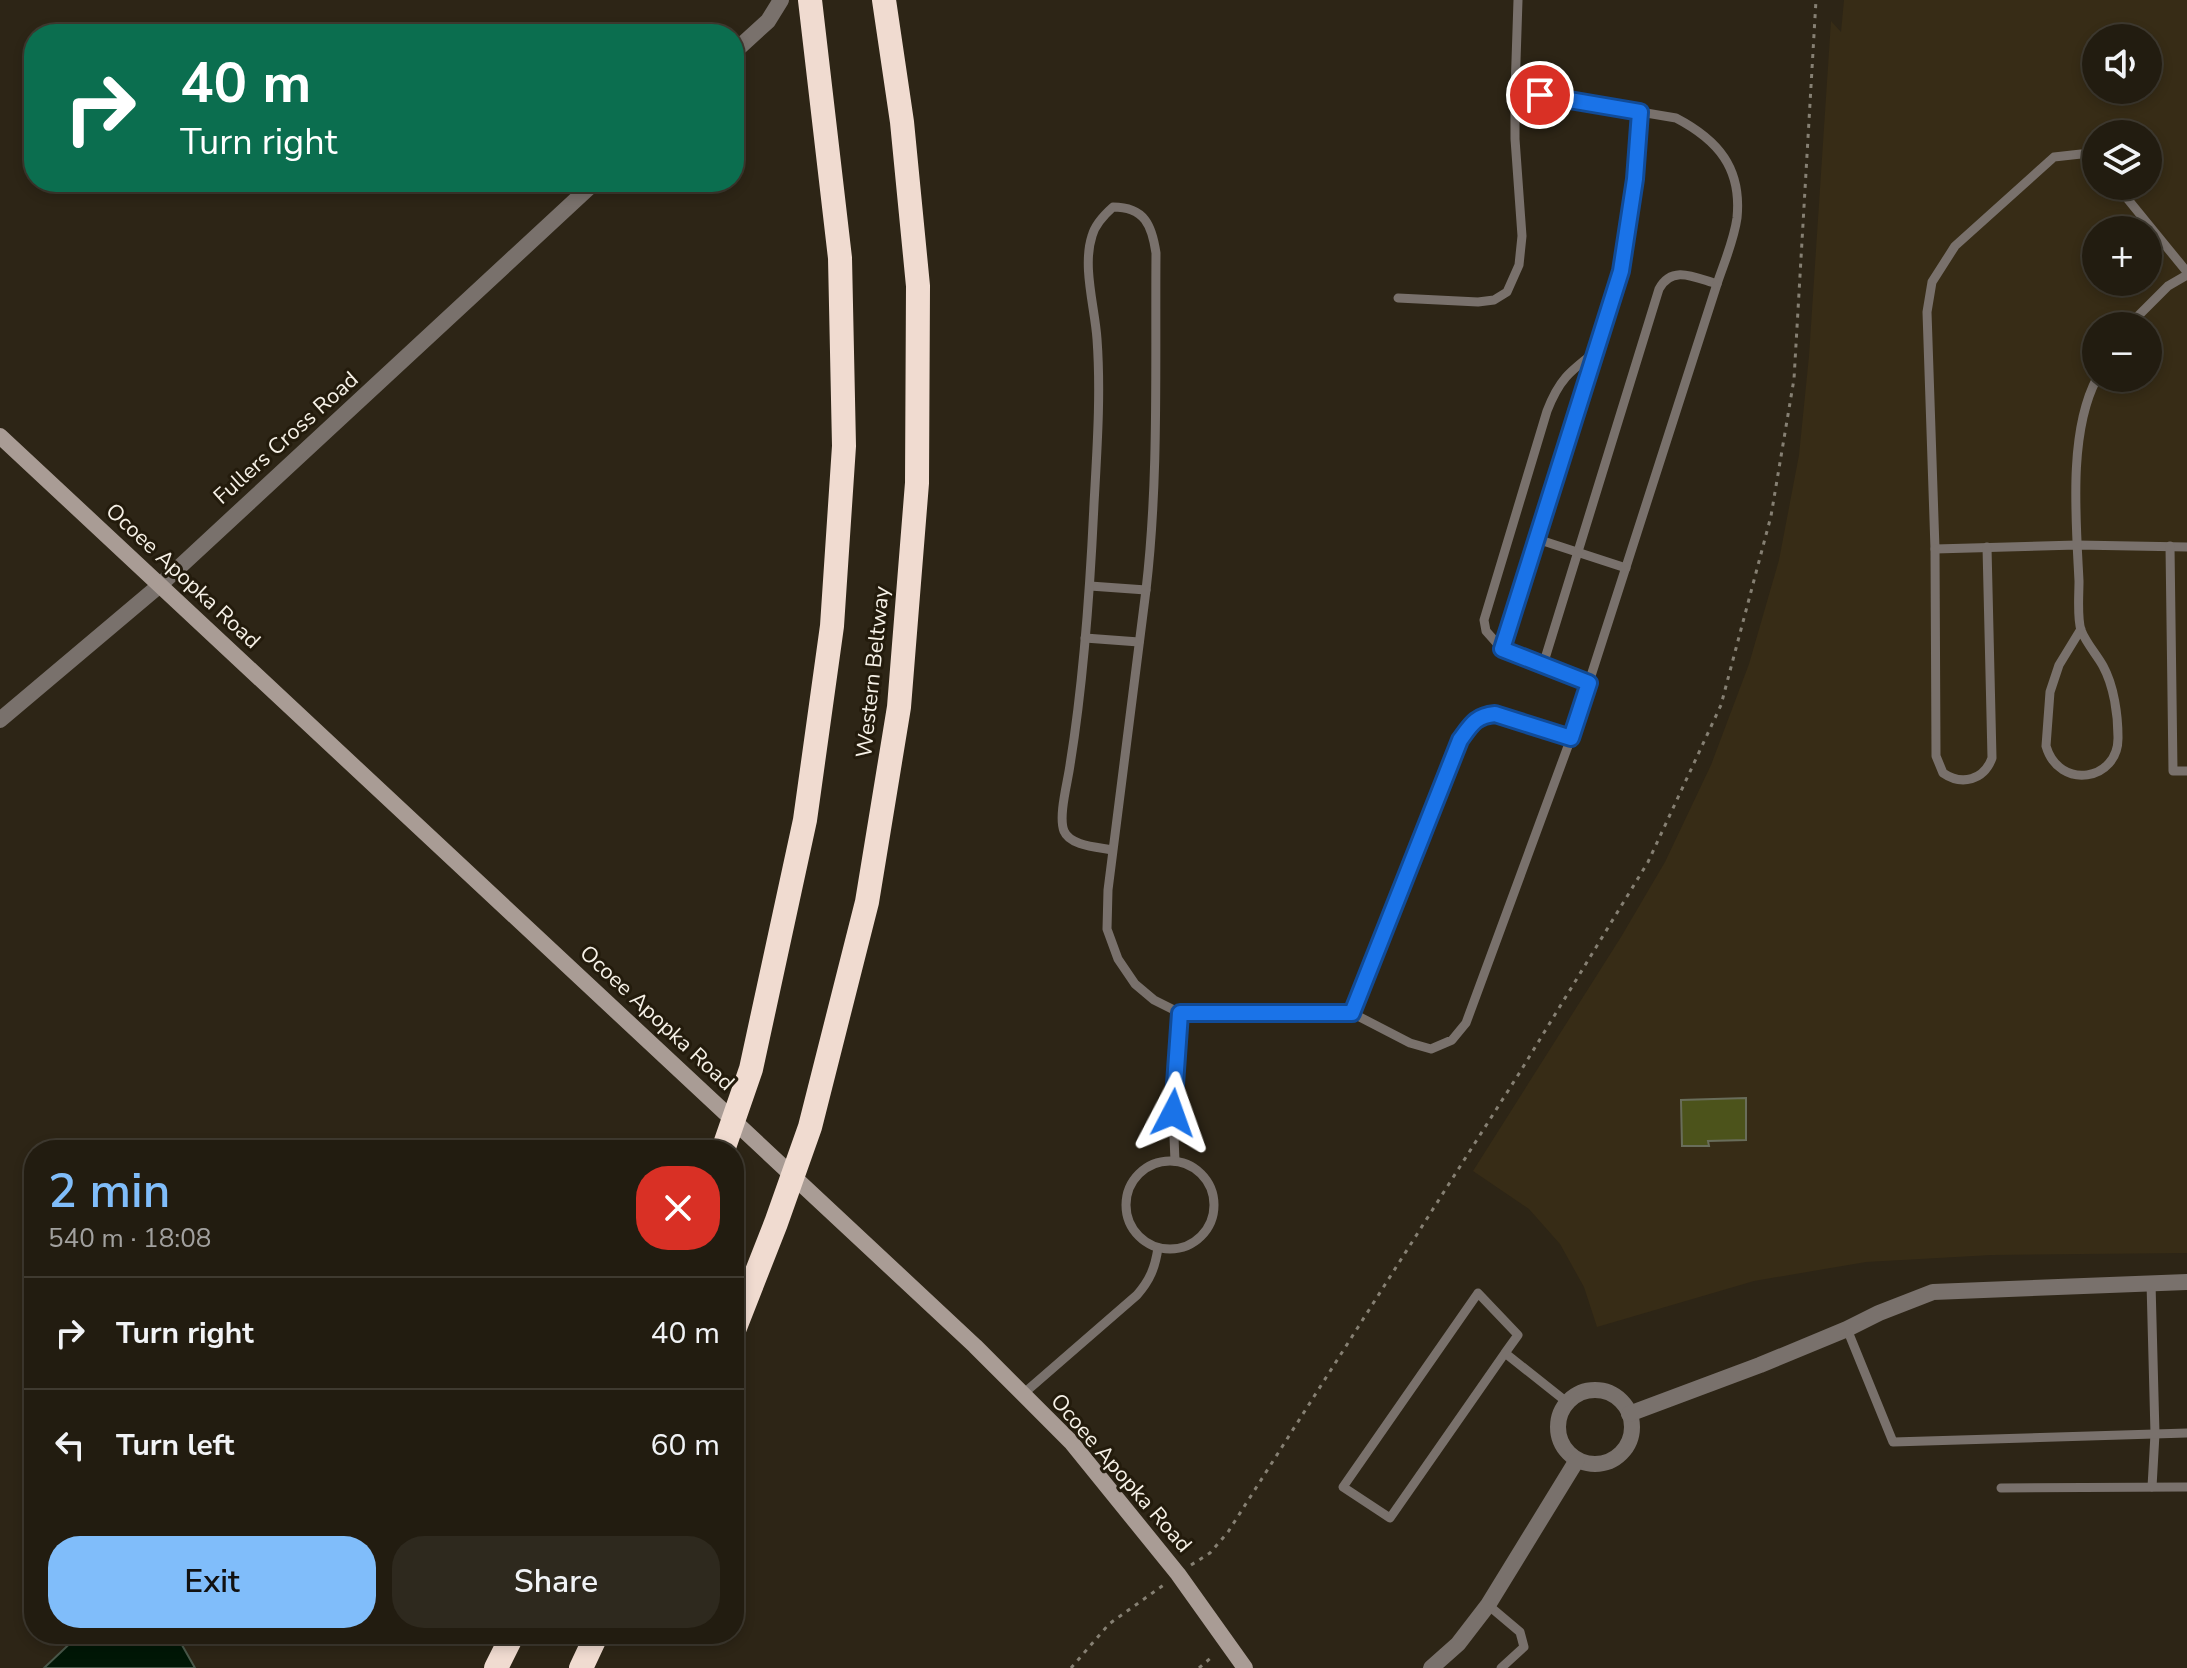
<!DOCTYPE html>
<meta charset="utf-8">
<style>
body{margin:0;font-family:"Nunito Sans",sans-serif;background:#2e291e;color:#f1f3f6;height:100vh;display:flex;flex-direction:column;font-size:30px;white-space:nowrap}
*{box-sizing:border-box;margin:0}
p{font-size:26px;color:#a2a19f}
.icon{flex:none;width:44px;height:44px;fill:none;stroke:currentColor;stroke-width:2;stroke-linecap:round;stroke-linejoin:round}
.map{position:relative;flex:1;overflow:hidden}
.side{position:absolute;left:24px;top:1140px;width:720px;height:504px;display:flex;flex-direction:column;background:#221c10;border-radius:32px;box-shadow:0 4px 12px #0003,0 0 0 2px #3f3a30}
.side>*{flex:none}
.top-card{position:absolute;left:24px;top:24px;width:720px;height:168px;border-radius:32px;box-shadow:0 4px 12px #0003,0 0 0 2px #3f3a30;background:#0b6e4f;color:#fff;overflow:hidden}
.buttons{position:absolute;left:2082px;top:24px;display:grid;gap:16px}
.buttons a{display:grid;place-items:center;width:80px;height:80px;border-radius:50%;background:#221c10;box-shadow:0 4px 12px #0003,0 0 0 2px #3f3a30;font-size:40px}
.pin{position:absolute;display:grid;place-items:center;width:68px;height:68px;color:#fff;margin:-34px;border:4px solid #fff;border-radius:50%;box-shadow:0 2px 8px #0007}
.me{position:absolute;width:88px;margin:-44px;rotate:4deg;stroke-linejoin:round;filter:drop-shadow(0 0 6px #0008)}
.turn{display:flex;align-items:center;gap:28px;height:168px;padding:0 24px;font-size:36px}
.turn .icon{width:104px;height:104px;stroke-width:2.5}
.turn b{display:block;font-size:56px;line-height:68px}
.round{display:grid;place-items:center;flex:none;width:84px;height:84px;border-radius:32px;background:#2e291e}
.overview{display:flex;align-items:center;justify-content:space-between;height:136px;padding:0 24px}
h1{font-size:48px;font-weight:600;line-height:60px;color:#80bdfa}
.primary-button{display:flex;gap:16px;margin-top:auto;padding:16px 24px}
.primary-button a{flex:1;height:92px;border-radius:32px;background:#80bdfa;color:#111;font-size:32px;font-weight:600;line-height:92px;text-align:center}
.primary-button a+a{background:#2e291e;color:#f1f3f6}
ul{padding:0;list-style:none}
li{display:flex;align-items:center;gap:24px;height:112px;padding:0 24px;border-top:2px solid #3f3a30}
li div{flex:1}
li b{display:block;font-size:30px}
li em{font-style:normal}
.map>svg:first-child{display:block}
.built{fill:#372c16;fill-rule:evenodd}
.water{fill:#011706;stroke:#4a584a;stroke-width:2}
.building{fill:#4c531b;stroke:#696d5a;stroke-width:2}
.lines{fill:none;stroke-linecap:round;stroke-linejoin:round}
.path{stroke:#868073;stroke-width:3;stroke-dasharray:4 6;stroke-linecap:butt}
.service{stroke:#79716c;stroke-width:9}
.minor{stroke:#79716c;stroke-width:16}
.tertiary{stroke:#79716c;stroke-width:16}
.secondary{stroke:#a99c95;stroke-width:16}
.motorway{stroke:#f0dbd0;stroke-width:24}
.route-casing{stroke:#114b97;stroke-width:20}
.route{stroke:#1a73e8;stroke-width:14}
.labels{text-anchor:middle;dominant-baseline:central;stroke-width:6;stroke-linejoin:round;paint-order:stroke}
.street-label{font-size:22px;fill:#f6f1e7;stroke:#231b0c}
</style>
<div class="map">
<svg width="2187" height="1668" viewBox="0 0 2187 1668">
<rect width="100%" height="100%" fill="#2d2516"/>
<path class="built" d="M1844,0H2187V1253L1992,1255L1866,1262L1754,1281L1597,1327L1584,1287L1560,1244L1529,1209L1473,1171L1621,937L1665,862L1711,765L1749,664L1779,560L1799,455L1809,356L1831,21L1841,32ZM2096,38H2148V90H2096ZM2096,134H2148V186H2096ZM2096,230H2148V282H2096ZM2096,326H2148V378H2096Z"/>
<path class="water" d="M80,1634H173L178,1638L195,1668H44Z"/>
<path class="building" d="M1746,1098V1140L1708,1141L1709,1146H1682L1681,1100Z"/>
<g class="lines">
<g class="path">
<path d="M1191,1565L1210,1553L1228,1532L1520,1072L1648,862L1721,705L1771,516L1794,379L1816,0"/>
<path d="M1071,1668L1109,1624L1165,1584"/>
<path d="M1199,1668L1213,1656"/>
</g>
<g class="service">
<path d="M1515,91L1518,0"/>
<path d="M2096,164L2081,154L2054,157L1955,246L1932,282L1927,312L1935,549L2077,545L2187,547"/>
<path d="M2117,186L2187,272"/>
<path d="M2128,326L2168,286L2187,275"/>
<path d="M1537,539L1626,568"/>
<path d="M2170,546L2173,771H2187"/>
<path d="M1935,549L1936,756L1943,773C1962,786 1984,780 1992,758L1987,547"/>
<path d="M1090,586L1146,590"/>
<path d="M2081,629L2059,665L2050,692L2046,746C2059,791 2119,781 2118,737C2118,715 2114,686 2103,666C2097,655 2086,643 2081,630C2077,618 2079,595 2079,581C2076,520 2068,432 2097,378"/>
<path d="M1085,638L1139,642"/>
<path d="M1502,649L1486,631L1484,620L1547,411C1559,380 1569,372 1595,352"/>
<path d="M1543,665L1659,289C1672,264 1696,278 1717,284"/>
<path d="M1589,683L1502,649L1621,271L1635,179L1640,112"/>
<path d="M1113,850C1098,847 1070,846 1064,831C1058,816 1068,781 1070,765C1084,679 1090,591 1094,504C1097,449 1101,394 1097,339C1095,308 1082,266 1092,236C1095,224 1104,215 1113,207C1145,207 1152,226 1156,253C1155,365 1159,479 1146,590L1108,890L1107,929L1118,959L1135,984L1154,1000L1180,1013L1173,1113L1175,1161"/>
<path d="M1180,1013H1352L1410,1043L1431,1049L1452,1040L1466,1023L1571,738L1717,284C1724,263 1734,240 1737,218C1742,168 1718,140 1676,118L1515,91V139L1522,236L1519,265L1507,292L1494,300L1478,302L1398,298"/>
<path d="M1352,1013L1460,740C1471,725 1475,716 1495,714L1571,738"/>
<circle cx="1170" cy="1205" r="44"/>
<path d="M2151,1283L2155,1434L2152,1487"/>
<path d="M1847,1329L1893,1442L2187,1433"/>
<path d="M1505,1353L1518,1335L1478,1293L1343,1487L1390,1518L1505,1353L1568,1403"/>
<path d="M1023,1394L1137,1295C1150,1280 1155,1268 1158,1248"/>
<path d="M2001,1488L2187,1487"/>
<path d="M1488,1605L1520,1632L1524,1647L1501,1668"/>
</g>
<g class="minor">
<circle cx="1595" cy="1427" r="37"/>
<path d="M1629,1414L1760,1365L1847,1329L1879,1313L1933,1292L2187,1282"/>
<path d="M1431,1668L1458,1644L1488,1605L1577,1460"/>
</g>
<g class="tertiary">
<path d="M734,52L768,21L781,0"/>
<path d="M0,720L160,585L595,182"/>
</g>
<path class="secondary" d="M0,436L975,1346L1071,1442L1178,1574L1245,1668"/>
<g class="motorway">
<path d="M723,1150L751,1069L805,820L832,626L844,446L840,258L810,0"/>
<path d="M734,1330L776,1223L810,1127L867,902L899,707L917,483L918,286L902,122L884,0"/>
<path d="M496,1668L513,1634"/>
<path d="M581,1668L597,1634"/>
</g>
</g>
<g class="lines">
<g class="route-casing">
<path id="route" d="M1173,1113L1180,1013H1352L1460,740C1471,725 1475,716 1495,714L1571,738L1589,683L1502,649L1621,271L1635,179L1640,112L1540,95"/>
</g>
<use href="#route" class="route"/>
</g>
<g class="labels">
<g class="street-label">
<text transform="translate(286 438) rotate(-42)">Fullers Cross Road</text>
<text transform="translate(183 576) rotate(43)">Ocoee Apopka Road</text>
<text transform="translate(873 672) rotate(-84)">Western Beltway</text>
<text transform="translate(657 1018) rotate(43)">Ocoee Apopka Road</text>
<text transform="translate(1121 1473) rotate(49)">Ocoee Apopka Road</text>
</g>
</g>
</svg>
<div class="buttons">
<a><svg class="icon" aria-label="sound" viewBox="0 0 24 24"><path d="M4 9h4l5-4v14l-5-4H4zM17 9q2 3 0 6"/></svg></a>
<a><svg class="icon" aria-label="layers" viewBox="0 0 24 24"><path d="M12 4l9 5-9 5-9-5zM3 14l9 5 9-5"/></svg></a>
<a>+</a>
<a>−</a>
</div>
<div class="pin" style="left:1540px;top:95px;background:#d93025"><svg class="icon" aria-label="arrive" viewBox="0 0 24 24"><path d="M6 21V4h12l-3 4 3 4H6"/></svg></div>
<svg class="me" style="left:1173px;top:1113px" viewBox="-20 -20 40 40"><path d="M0-17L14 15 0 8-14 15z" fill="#1a73e8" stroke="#fff" stroke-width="4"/></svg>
<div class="top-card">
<div class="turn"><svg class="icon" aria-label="right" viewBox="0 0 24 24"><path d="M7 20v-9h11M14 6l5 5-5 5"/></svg><div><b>40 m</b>Turn right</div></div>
</div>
<section class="side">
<div class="overview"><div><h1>2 min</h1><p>540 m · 18:08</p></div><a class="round" style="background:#d93025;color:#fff"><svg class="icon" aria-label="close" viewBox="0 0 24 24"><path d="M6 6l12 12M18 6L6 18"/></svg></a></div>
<ul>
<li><svg class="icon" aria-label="right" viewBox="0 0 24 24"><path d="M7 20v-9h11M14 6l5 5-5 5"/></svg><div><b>Turn right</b></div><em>40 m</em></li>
<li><svg class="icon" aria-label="left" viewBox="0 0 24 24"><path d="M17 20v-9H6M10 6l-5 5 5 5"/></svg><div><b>Turn left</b></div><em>60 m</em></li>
</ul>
<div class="primary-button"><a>Exit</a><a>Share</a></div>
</section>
</div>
